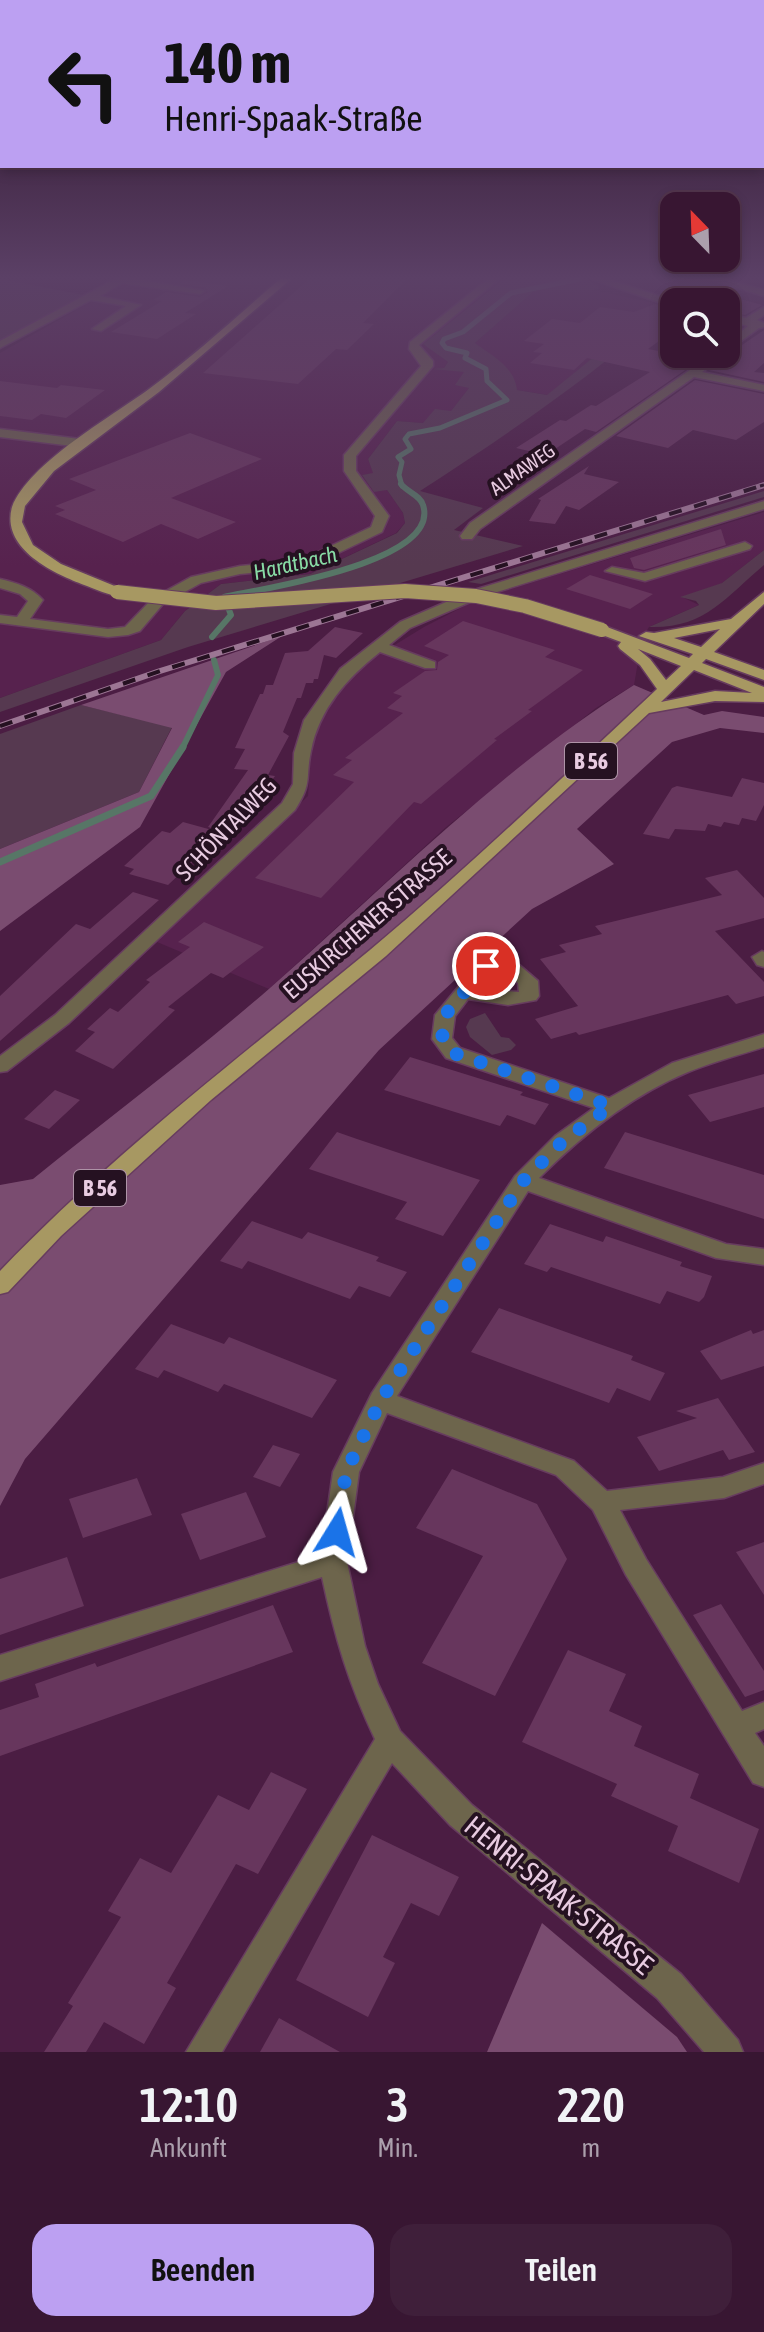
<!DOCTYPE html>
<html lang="de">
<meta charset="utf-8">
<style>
body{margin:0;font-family:"Asap Condensed",sans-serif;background:#3f1f3a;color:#f1f3f6;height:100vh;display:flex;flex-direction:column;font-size:30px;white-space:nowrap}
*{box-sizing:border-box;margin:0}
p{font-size:26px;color:#ab9fac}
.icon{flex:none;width:44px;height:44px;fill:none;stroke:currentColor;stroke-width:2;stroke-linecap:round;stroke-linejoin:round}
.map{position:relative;height:2052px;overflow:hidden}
.panel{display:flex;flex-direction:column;background:#381632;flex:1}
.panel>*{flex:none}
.guide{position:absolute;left:0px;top:0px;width:764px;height:168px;box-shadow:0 4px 12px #0003,0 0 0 2px #52354d;background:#bca0f2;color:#111;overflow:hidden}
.needle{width:52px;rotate:337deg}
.buttons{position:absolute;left:660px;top:192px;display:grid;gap:16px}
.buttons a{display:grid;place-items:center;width:80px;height:80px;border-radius:16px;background:#381632;box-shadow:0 4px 12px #0003,0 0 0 2px #52354d;font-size:40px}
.pin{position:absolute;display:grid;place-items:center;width:68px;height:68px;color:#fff;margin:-34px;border:4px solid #fff;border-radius:50%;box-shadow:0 2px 8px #0007}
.me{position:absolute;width:88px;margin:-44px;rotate:8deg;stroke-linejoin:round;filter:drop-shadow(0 0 6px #0008)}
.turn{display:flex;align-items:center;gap:28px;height:168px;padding:0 32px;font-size:36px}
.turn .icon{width:104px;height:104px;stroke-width:2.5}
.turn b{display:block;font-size:56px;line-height:68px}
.eta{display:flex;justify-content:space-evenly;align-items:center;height:136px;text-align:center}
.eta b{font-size:48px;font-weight:600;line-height:56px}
.button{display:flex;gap:16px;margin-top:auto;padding:16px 32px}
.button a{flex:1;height:92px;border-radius:24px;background:#bca0f2;color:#111;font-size:32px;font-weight:600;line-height:92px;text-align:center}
.button a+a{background:#3f1f3a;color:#f1f3f6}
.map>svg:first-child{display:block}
.built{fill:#57224e}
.green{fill:#563950}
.forest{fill:#7a4c70}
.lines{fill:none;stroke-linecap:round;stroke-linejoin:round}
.stream-far2{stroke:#577666;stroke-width:5}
.stream-far1{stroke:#577666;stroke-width:6}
.stream{stroke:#577666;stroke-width:7}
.building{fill:#67365d}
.minor-casing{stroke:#673c5f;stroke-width:3}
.major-casing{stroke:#673c5f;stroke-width:3}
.minor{fill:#6d654c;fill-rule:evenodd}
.major{fill:#a79862;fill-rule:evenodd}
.rail-far1-casing{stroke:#9c7694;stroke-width:5}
.rail-casing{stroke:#9c7694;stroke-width:6}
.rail-far1{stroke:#251121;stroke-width:3;stroke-dasharray:10;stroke-linecap:butt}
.rail{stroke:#251121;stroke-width:4;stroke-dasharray:13;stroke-linecap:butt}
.major-bridge-casing{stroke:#673c5f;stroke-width:16;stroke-linecap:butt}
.major-bridge{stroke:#a79862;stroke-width:14}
.route{stroke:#1a73e8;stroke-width:14;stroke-dasharray:0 25.2}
.labels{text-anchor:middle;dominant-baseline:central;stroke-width:8;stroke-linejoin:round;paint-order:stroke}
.far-street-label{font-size:20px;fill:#e8cbe1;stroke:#251121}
.far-water-label{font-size:22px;font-style:italic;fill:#88dba5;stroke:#251121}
.shield{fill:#251121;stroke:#ae93a7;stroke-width:2}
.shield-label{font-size:22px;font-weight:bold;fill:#e8cbe1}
.street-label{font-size:24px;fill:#e8cbe1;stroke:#251121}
.near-street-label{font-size:28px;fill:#e8cbe1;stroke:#251121}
</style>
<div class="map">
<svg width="764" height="2052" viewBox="0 0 764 2052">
<rect width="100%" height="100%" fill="#4b1d43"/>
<g class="built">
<path d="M132,279H504L424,344L448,362L444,368H439L465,372L470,387L451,411L423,423L397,421L368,459L374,474L363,475L387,490L403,513L405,523L396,533L310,574L221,584L185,611L161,640L0,698V353Z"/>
<path d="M535,289L593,290L659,304L548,395L517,390L474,344Z"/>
<path d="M764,512V550L721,584L682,597L699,605L649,627L642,639L634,685L596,708L445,828L269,989L157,942L308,796L312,732L349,673L424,627L478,599Z"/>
</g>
<g class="green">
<path d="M0,279H1L84,295L0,340Z"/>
<path d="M504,279H586L598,286L599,289L593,290H535L475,343C492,356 514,366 517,390L547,395L659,304L670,307C592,377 508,434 420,491L483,508L454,530L523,546L188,647L0,712V698L161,640L185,611L221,584L310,574L397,533L405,523L403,513L387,490L374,492L362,475L373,473L368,459L397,421L423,423L435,409L451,411L469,388L455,385L464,372L433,369L444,368L448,362L423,344Z"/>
<path d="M764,491V497L481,584L468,582Z"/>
<path d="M764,550V565C725,598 704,629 649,627L699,605L696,601L680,597L722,583Z"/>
<path d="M81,705L172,727L139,792L0,849V734Z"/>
<path d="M485,1013L501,1037L509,1038L516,1045L511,1050L492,1055L470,1037L466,1027L470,1019Z"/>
</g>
<g class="forest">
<path d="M282,636L226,672L140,827L0,931V849L139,792L172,728L81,705Z"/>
<path d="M634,685L704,715L722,711L764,717V733L720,728L672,742L577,829L614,864L532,909L379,1050L25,1459L0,1506V1185L33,1179C112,1115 194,1054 270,988C389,884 499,769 634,685Z"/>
<path d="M542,1923L677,2037L687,2052H487Z"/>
</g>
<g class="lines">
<path class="stream-far2" d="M402,486L399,475L402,462L398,457L411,449L405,439L409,434L440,428L507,400L487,381L486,369L465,358L467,353L446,348L442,343L444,339L463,332L511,293L580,279"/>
<g class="stream-far1">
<path d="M212,637L231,615L224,597C259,589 442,563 423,505C420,495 407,492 401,484"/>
<path d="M182,749L218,675L214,660"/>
</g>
<path class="stream" d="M0,862L151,796L183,747"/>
</g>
<g class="building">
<path d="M309,279H407L363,323L374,324L347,350L336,349L298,384L203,373Z"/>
<path d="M185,280L228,286L185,313L196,314L157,339L111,332L162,301L153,300L166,292L200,297L208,292L206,288L180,284Z"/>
<path d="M726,295L762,305L745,315L726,311Z"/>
<path d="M655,304L674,310V330L648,349L701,359L596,432L585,429L546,455L516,448L560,420L566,421L591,405L596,406L650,372L587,358L574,370L530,363L542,353L533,352L544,344L524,341L552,319L580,323L600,307L634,312Z"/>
<path d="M764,330V363L754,372L764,373V382L709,370L720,362L726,363L729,354Z"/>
<path d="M695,380L764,394V422L736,440L693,430L668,448L616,436Z"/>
<path d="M0,381L57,388L61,385L105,390L66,418L41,414L32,420L0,416Z"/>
<path d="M190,433L262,459L171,498L236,522L198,539L161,524L123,542L55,514L65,510L55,506L96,490L69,479Z"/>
<path d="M589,466L584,474L619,482L579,510L566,506L555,524L529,521L541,500L538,499Z"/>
<path d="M721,529L726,545L644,570L634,568L630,558Z"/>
<path d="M590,575L653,594L630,609L566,589Z"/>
<path d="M463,621L555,650L545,657L583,670L528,710L532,711L494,739L497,740L421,804L414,802L321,898L255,878L354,782L333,775L352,760L345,758L403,713L387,708L402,696L393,693L425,671L437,670L438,662L449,655L424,646Z"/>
<path d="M335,627L363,633L336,658L324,655L318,679H314L313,683H306L301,698H297L283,732L289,736L268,775L275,776L234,835L208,827L248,770L234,769L245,749L235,748L260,694H263L266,685H273L285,653L308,651Z"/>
<path d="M742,778L764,783V805L756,821L742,818L739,825L724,822L721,827L708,824L705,831L675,829L669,839L643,834L672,788L677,786L732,797Z"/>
<path d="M183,822L223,833L168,885L129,874L134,869L124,866L162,831L170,833Z"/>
<path d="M737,870L764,898V918L715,931L764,982V996L736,1004L728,995L579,1035L576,1032L551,1039L535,1019L578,1006L540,959L566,952L559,945L602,934L595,926L722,895L705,878Z"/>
<path d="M133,892L159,900L0,1041V996L76,924L90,929Z"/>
<path d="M204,922L264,947L223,978L211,973L168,1007L175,1010L113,1069L75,1051L95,1032L87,1029L110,1008L118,1012L150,982L146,980L190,947L178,942Z"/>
<path d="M410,1057L523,1092L520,1095L549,1104L535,1125L507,1115L500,1126L384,1090Z"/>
<path d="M764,1074V1107L710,1122L688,1095Z"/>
<path d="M55,1090L80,1100L49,1129L24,1119Z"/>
<path d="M337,1132L357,1139L480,1180L443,1236L395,1219L407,1202L309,1169Z"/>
<path d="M625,1132L764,1175V1219L604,1168Z"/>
<path d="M252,1221L302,1239L308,1232L379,1257L376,1261L407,1272L390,1297L359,1286L350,1299L248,1261L242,1269L220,1261Z"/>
<path d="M550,1224L603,1242L606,1236L682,1262L680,1266L712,1276L704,1297L699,1302L667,1291L660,1304L551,1267L547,1272L524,1264Z"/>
<path d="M499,1308L633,1356L631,1360L665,1373L650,1401L617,1388L609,1403L471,1352Z"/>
<path d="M171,1324L224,1344L229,1337L337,1380L312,1418L224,1384L218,1392L164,1370L158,1378L135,1369Z"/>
<path d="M751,1330L753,1334L764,1330V1366L721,1380L700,1351Z"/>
<path d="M718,1398L755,1452L729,1460L723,1450L659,1471L637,1437L697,1418L676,1411Z"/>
<path d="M273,1445L300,1454L280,1487L253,1477Z"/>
<path d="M452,1469L537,1504L567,1559L495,1696L422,1663L483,1556L416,1528Z"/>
<path d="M137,1478L152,1515L83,1538L69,1499Z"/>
<path d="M246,1492L266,1537L200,1560L181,1514Z"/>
<path d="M764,1542V1595L736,1552Z"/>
<path d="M67,1557L84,1606L0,1635V1579Z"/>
<path d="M721,1604L764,1671V1690L745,1697L693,1615Z"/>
<path d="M273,1605L293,1652L0,1756V1710L39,1697L35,1684L95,1663L97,1667Z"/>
<path d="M568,1650L626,1674L609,1711L642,1726L634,1746L699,1774L690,1798L759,1829L739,1883L668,1851L678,1826L611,1796L617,1784L522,1742Z"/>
<path d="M271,1772L307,1789L258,1874L236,1864L167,1983L176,1988L144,2044L104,2022L86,2052H44L73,2006L68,2003L121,1917L108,1911L140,1858L171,1873L218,1795L249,1810Z"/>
<path d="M372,1835L459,1877L439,1916L411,1903L383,1957L395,1963L368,2017L296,1980Z"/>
<path d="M279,2018L340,2052H260Z"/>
</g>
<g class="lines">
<g class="minor-casing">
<g id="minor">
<path d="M115,279H135L205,291L200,294L122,283L100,296L141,305L101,331L92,329L126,306L91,300L0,348V341Z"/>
<path d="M488,279H499L419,345L433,361V366L356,456V471L389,516L382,532L309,567L240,574L201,583L163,604L140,631L128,635L108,637L0,623V615L17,617L28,601L20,594L0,588V579C17,583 31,587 43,600L30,619L108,629L125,627L153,598L191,577L240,566L301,560L371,527L375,516L344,471V455L421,366L409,349L410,342Z"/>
<path d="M592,279H607L678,302H674V307L670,306Z"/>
<path d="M709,279H725L764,290V296Z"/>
<path d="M764,307V315L757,320L764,323V327L759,328L726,352V344L748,326L726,320V314L746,318Z"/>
<path d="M713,354H726L702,372L764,385V391L694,377L480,529L472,539H462L460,536L470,523Z"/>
<path d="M0,429L80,439L86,443L80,447L0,437Z"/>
<path d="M764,501V509L484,596L410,628L389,645L435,662V668H425L380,652C347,678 319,709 311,751C305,779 313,782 295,810L69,1023L7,1071L0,1072V1056L55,1015L282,803L293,784L294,753L304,720L340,669L400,622L474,590Z"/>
<path d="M745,542L752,546L750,549L645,581L605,571L612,567L644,573Z"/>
<path d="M762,951L764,952V967L757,965L752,957Z"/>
<path d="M486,960L517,963L538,981L539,996L536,1000L508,1005L468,999L455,1016L452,1038L460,1048L609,1098L672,1063L764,1034V1047C739,1055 713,1062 688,1072C632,1095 581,1136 539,1178L726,1244L764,1249V1265L716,1258L528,1191L397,1396L574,1461L607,1491L723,1477L764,1463V1484L724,1498L620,1510L646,1559L742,1711L764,1702V1729L755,1733L764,1746V1787L753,1783L626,1575L593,1510L556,1475L387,1413L359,1472L347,1562L365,1646L378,1684L400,1731L472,1805L681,1974L738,2040L743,2052H704L657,1998L450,1825L392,1763L222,2052H186L375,1739C348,1682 335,1638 322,1577L0,1681V1655L321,1555L333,1472L372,1393L515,1176L555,1136L594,1108L446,1058L432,1039L435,1015L479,962ZM491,972L505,973L518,983L519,992L477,989Z"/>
</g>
</g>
<g class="major-casing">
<g id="major">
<path d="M280,279H291L159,392L54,471L25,506L22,522L33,545L61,564L122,589V595C111,597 98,590 87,586C57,575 0,550 12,507C29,463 111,417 149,389C195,355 237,316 280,279Z"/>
<path d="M764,592V604L714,652L764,670V680L706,659L702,663L764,687V702L715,701L649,713L386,956L211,1100L61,1236L8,1292L0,1294V1271C113,1153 244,1054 370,950C469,867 563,777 657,689L640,665L620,649L618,646L621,642L597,633V627H607L689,658L693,654L639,636L646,632L654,633L731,619ZM720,629L701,647L674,638ZM638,649L681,666L666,680L650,659ZM694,670L752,693L715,691L661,702Z"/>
</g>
</g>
<use href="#minor" class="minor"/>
<use href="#major" class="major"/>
<g class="rail-far1-casing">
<path id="rail-far1" d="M760,486L764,485"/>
</g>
<g class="rail-casing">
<path id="rail" d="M0,726L160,671L764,485"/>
</g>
<use href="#rail-far1" class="rail-far1"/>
<use href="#rail" class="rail"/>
<g class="major-bridge-casing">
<path id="major-bridge" d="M117,592L216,603L405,591L476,596L525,606L602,630"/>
</g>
<use href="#major-bridge" class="major-bridge"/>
</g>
<linearGradient id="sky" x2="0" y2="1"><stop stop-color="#291025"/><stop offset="0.49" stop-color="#5b4066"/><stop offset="1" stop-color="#5b4066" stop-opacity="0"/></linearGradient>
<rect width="764" height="566" fill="url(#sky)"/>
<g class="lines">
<path class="route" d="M337,1532L346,1472L381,1400L523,1181L563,1141L611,1106L453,1053L442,1039L445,1015L486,966"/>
</g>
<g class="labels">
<g class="far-street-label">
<text transform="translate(522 469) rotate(-35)">ALMAWEG</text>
</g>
<g class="far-water-label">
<text transform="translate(295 563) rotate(-13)">Hardtbach</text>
</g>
<g class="shield">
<rect x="565" y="743" width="52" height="36" rx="6"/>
<rect x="74" y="1170" width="52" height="36" rx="6"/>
</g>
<g class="shield-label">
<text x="591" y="761">B 56</text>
<text x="100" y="1188">B 56</text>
</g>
<g class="street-label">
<text transform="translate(226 829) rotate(-46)">SCHÖNTALWEG</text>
<text transform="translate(367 924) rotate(-41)">EUSKIRCHENER STRASSE</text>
</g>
<g class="near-street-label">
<text transform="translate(559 1895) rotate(39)">HENRI-SPAAK-STRASSE</text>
</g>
</g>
</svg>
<div class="buttons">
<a><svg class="needle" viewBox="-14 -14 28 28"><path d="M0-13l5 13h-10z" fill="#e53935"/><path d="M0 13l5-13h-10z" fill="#ab9fac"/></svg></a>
<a><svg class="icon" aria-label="search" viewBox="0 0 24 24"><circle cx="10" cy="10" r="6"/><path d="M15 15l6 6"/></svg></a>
</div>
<div class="pin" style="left:486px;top:966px;background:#d93025"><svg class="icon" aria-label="arrive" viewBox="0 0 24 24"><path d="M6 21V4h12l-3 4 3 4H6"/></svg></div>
<svg class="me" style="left:337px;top:1532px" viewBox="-20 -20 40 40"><path d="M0-17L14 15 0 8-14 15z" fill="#1a73e8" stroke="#fff" stroke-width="4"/></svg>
<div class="guide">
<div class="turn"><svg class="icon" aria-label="left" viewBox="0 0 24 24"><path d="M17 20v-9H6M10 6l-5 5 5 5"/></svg><div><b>140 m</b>Henri-Spaak-Straße</div></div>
</div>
</div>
<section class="panel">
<div class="eta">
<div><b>12:10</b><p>Ankunft</p></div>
<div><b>3</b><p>Min.</p></div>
<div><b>220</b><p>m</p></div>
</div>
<div class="button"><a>Beenden</a><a>Teilen</a></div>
</section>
